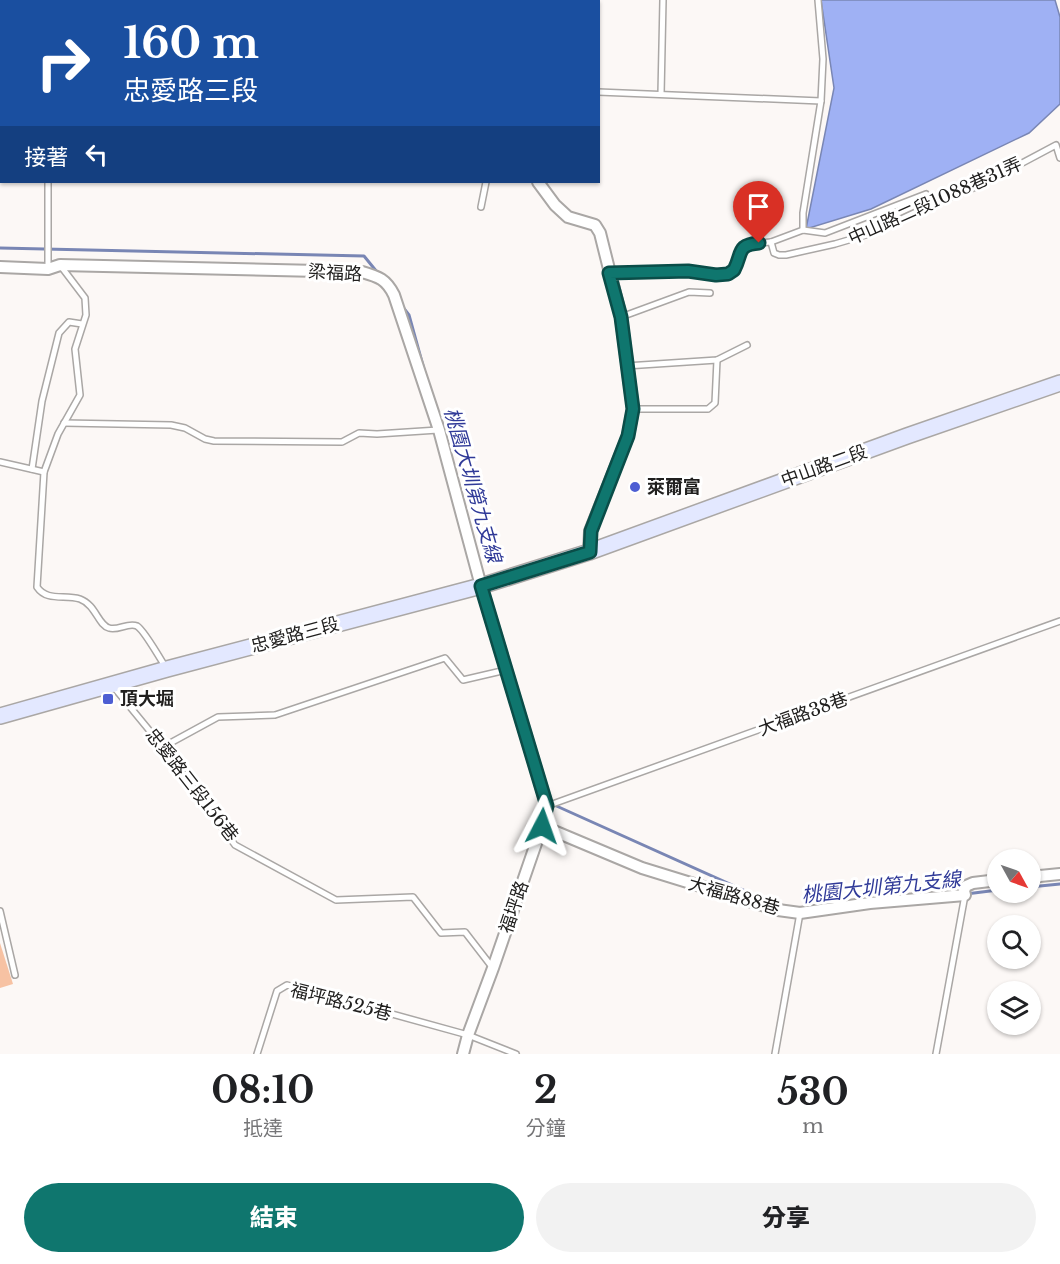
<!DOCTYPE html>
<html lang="zh-TW">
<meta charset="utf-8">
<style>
body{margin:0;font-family:"Libre Baskerville","Noto Sans TC",serif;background:#f2f2f2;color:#202124;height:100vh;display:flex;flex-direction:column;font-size:22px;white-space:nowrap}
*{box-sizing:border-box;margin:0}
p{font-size:20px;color:#757577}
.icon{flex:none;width:33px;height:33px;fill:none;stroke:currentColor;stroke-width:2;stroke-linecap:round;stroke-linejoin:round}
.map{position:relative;height:1054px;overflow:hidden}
.details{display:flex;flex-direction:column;background:#fff;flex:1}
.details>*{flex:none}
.banner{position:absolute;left:0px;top:0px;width:600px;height:183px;box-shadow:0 2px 4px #0004;background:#1a4fa0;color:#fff;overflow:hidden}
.needle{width:39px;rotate:130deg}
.tools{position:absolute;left:987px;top:849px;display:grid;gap:12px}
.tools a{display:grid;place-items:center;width:54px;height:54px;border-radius:50%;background:#fff;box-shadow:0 2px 4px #0004;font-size:30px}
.pin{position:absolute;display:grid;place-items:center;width:51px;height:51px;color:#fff;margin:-62px -26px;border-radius:50% 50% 50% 0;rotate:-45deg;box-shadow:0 0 6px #0007}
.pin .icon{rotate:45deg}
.me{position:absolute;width:66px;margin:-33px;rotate:4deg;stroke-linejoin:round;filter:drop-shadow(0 0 4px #0008)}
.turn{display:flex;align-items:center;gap:21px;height:126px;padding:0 24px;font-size:27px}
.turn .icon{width:78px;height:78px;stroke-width:2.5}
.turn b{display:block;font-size:42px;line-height:51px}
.then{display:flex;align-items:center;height:57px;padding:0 24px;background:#0003;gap:12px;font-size:22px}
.eta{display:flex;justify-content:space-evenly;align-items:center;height:102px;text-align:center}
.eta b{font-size:36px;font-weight:800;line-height:42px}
.action{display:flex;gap:12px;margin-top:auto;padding:12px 24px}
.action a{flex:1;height:69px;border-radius:36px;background:#0f766e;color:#fff;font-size:24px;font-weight:800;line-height:69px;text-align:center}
.action a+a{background:#f2f2f2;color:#202124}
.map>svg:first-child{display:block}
.water{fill:#9fb1f4;stroke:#7986b4;stroke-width:1.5}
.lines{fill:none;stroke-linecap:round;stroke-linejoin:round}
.stream{stroke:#7986b4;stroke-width:3}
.building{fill:#f7c2a3}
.service-casing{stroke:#aaa7a5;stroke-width:8}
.minor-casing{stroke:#aaa7a5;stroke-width:14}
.secondary-casing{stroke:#aaa7a5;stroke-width:18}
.service{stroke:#fff;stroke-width:5}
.minor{stroke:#fff;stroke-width:10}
.secondary{stroke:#e3e8ff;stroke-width:15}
.route-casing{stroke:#0a4d48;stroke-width:15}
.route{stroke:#0f766e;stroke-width:10}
.poi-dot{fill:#4d5ed3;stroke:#fff;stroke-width:2}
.labels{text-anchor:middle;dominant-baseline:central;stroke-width:6;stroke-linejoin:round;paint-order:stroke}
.street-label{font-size:18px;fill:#21201f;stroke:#fff}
.poi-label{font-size:18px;font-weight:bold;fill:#21201f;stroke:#fff;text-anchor:start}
.water-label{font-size:20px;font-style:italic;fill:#303a98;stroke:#fff}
</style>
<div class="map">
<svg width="1060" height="1054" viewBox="0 0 1060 1054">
<rect width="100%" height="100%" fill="#fcf8f6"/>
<path class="water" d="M821,0H1055L1060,17V104L1029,133L871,209L806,229L834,88Z"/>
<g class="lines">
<g class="stream">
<path d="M0,248L364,256L377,272"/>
<path d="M402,306L409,315L425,373"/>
<path d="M552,804L770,902"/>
<path d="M1030,887L1060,884"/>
<path d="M966,894L998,890"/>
</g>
</g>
<path class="building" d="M0,943L13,984L0,988Z"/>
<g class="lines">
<g class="service-casing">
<g id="service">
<path d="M52,2V0"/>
<path d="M598,92L821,101"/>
<path d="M0,93H2"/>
<path d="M661,94L663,0"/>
<path d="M481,207L486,182"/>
<path d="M803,230V213L821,101L823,59L818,0"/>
<path d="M771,242L774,253L779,255H786L835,244L869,234L942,200L981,185L1056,145L1060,158"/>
<path d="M60,265L85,298L86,315L75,349L80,395L58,434L44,472L37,587C47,602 65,594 80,599C96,605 98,625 109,628C118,631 128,622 137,626C144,630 161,660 166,668"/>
<path d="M48,269V182"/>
<path d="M610,273L688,271L716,275L728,274L734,270L742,248L747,244L771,242L803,230L825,233L926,194"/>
<path d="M621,317L689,292L710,293"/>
<path d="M626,366L717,360L747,345"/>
<path d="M633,409H708L715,403L717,360"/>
<path d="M64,423L171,425L185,428L205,439L214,441L342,442L359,433L377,434L438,430"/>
<path d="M0,462L44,472"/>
<path d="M32,469L42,401L59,333L69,322L82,324"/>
<path d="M112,685L163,747L235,845L336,900L413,897L441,933L465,932L492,967"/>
<path d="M163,747L218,717L275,715L445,658L463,680L506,670"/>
<path d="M547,806L1060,621"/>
<path d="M0,911L15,975"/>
<path d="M257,1054L277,991L287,985L468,1035L516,1054"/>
<path d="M775,1054L800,913"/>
<path d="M936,1054L965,895"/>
</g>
</g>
<g class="minor-casing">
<g id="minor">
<path d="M538,2V0"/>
<path d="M538,182L555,205L568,217L595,225L600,233L621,317L633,409L628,436L590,531L589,552"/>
<path d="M0,267L48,269L60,265L362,272C379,277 386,279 394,295L439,430L481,586L547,806L542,826L493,968L468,1035L463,1054"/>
<path d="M542,826L642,868L778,910L800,913L870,903L965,895L964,891L966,886L973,883L998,880"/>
<path d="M1030,877L1060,874"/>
</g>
</g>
<g class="secondary-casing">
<path id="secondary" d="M0,716L167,669L481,586L589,552L907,436L1060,383"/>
</g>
<use href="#service" class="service"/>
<use href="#minor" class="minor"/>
<use href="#secondary" class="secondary"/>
</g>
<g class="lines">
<g class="route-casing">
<path id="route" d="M542,826L547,806L481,586L590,552L591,531L628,436L633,409L621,317L609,273L688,271L716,275L728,274L734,270C743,253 736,245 759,243"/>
</g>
<use href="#route" class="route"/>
</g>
<g class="poi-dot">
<circle cx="635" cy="487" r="6"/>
<rect x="102" y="693" width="12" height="12" rx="3"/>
</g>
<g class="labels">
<g class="street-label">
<text transform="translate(935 201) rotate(-24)">中山路二段1088巷31弄</text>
<text transform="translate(335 273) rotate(3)">梁福路</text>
<text transform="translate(824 466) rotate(-20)">中山路二段</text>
<text transform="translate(295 635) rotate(-15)">忠愛路三段</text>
<text transform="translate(803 714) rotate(-20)">大福路38巷</text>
<text transform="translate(192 785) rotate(52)">忠愛路三段156巷</text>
<text transform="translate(734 896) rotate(16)">大福路88巷</text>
<text transform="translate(514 907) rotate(-71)">福坪路</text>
<text transform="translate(341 1002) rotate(14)">福坪路525巷</text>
</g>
<g class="poi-label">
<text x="647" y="487">萊爾富</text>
<text x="120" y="699">頂大堀</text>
</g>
<g class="water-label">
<text transform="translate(473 485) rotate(74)">桃園大圳第九支線</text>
<text transform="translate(881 887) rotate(-6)">桃園大圳第九支線</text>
</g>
</g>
</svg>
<div class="tools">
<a><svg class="needle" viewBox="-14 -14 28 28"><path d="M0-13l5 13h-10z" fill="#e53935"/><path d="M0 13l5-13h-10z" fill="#757577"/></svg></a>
<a><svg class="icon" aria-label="search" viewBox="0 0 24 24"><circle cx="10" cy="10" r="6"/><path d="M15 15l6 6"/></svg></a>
<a><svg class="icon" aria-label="layers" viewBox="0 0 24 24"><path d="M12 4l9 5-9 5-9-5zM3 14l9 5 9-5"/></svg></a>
</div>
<div class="pin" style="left:759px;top:243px;background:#d93025"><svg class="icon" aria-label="arrive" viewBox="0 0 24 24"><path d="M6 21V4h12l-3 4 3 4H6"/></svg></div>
<svg class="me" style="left:542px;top:826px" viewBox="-20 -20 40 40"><path d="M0-17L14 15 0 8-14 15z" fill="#0f766e" stroke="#fff" stroke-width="4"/></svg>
<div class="banner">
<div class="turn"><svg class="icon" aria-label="right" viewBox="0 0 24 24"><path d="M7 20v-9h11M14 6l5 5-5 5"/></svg><div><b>160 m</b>忠愛路三段</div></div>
<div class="then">接著<svg class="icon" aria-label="left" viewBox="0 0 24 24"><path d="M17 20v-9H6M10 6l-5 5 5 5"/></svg></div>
</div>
</div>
<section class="details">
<div class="eta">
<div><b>08:10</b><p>抵達</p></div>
<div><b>2</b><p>分鐘</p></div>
<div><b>530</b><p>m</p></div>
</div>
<div class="action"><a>結束</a><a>分享</a></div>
</section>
